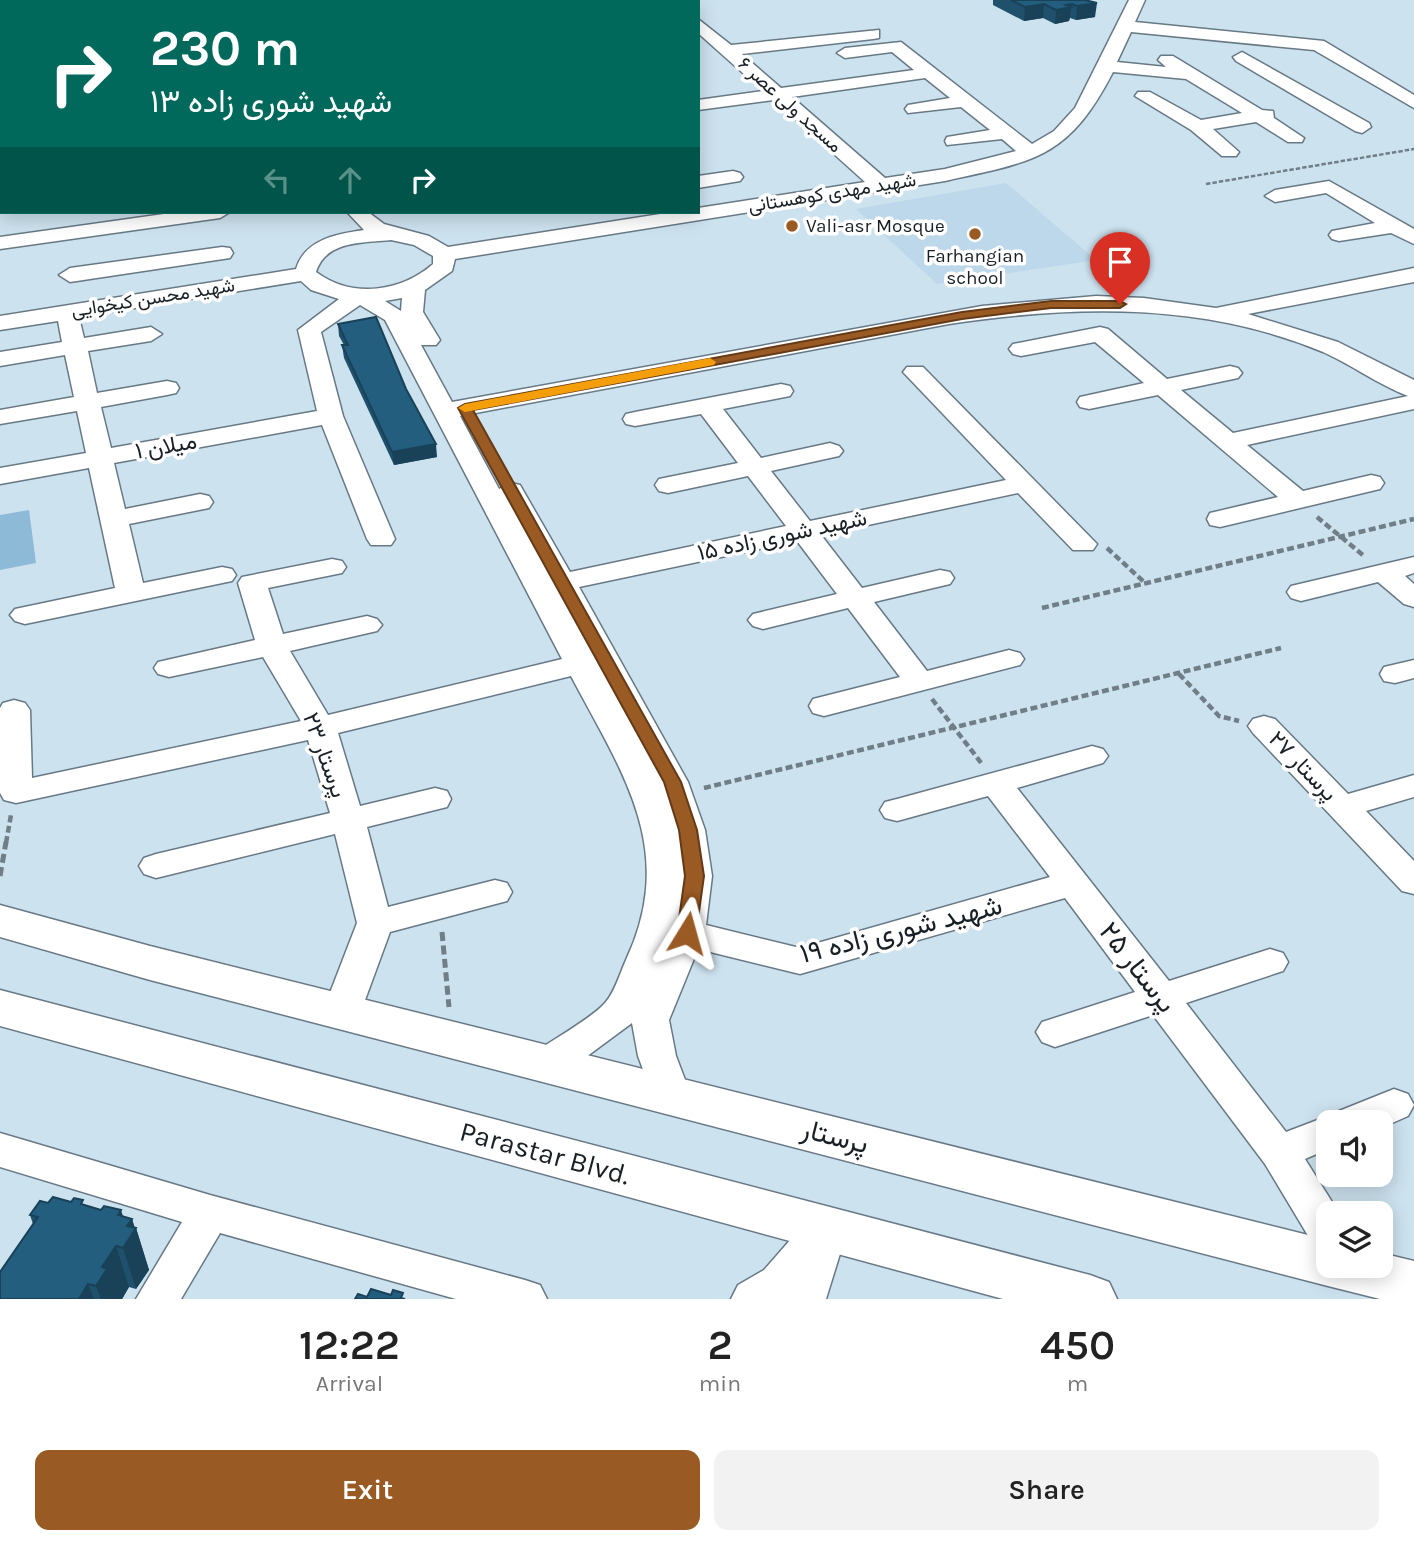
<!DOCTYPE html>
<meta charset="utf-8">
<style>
body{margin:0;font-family:Karla,Vazirmatn,sans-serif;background:#f2f2f2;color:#222;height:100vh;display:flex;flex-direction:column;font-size:26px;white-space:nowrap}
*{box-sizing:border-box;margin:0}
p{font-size:23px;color:#767676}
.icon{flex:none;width:38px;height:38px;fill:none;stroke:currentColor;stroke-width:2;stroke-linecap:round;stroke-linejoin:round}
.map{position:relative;height:1299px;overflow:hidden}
.side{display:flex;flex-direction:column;background:#fff;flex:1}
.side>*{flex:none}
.hud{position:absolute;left:0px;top:0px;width:700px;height:214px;box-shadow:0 4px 18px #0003;background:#00695c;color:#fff;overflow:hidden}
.controls{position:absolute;left:1316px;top:1110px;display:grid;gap:14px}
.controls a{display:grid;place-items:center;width:77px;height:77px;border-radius:14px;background:#fff;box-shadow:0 4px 18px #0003;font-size:35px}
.pin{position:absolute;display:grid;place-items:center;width:60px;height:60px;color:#fff;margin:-72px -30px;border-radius:50% 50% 50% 0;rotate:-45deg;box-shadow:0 0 7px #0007}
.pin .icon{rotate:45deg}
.me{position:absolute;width:77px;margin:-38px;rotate:8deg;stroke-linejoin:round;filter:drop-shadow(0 0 5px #0008)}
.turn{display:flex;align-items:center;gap:24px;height:147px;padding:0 35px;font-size:32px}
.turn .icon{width:91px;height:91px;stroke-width:2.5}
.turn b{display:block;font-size:49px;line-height:60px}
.lanes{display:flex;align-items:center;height:66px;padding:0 35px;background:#0003;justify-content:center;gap:35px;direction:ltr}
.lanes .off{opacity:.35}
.eta{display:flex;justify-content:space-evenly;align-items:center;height:119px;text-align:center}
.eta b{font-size:42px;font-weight:600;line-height:49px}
.primary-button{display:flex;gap:14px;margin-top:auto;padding:14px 35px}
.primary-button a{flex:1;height:80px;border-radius:14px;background:#9a5a24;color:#fff;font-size:28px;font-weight:600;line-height:80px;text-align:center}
.primary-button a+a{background:#f2f2f2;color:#222}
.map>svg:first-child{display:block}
.built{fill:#bcd8ea}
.green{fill:#8dbad7}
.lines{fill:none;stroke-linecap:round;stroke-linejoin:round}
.minor-casing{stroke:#677985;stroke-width:3}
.major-casing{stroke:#677985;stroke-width:3}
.path-far2{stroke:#707e87;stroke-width:2.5;stroke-dasharray:4.5 2;stroke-linecap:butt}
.path-far1{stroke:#707e87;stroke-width:4.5;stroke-dasharray:7 3.5;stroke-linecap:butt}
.path{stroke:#707e87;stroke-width:5;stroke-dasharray:9 4.5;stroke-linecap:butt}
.minor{fill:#fff;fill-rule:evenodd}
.major{fill:#fff;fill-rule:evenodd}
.wall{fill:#1f516d}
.shaded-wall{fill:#194259}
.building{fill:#245e7f;stroke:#194259;stroke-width:2}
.route{fill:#9a5a24;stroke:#643a17;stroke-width:2}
.slow{fill:#f59e0b}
.poi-dot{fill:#9a5a24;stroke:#fff;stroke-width:2.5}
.labels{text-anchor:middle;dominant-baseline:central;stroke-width:7;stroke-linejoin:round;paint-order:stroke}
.far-street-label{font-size:19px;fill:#192025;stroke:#fff}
.far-poi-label{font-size:19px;fill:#192025;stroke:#fff;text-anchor:start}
.street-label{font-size:23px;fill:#192025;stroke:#fff}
.near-street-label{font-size:28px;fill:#192025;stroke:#fff}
</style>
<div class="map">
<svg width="1414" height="1299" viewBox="0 0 1414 1299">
<rect width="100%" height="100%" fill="#cde2ef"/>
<path class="built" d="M1006,183L1096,260L937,284L856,209Z"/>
<path class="green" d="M29,510L36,563L0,570V515Z"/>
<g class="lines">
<g class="minor-casing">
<g id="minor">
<path d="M68,0H84L85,2H69Z"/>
<path d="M401,0H430L400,2Z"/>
<path d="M654,0H673L674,2H655Z"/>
<path d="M1129,0H1145L1135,22L1324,41L1414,95V108L1314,50L1131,32L1117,62L1166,67L1158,60L1161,56H1173L1262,110L1273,111L1274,118L1304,138L1302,142H1288L1256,122L1213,129L1239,152L1236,156H1222L1191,130L1135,96L1138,92H1150L1201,120L1242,113L1186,79L1113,72C1068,159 1035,161 945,181L455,259L452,271L425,290L423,312L440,340L436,345H421L452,402L982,306L1096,296L1144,298L1216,308L1414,268V282L1248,314L1338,342L1414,380V409L1247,445L1303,491L1371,475L1380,477L1384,483L1380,489L1220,527L1210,525L1207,519L1210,513L1278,497L1158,395L1089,409L1080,407L1077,402L1080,397L1144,383L1095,342L1021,356L1013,354L1009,349L1013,344L1100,327L1108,329L1167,379L1230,366L1238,368L1242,373L1238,378L1181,390L1233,433L1408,396C1379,385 1352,365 1323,352C1203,302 1075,305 949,324L460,416L499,489L511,483L520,485L570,572L786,526L748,476L668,493L659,491L655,485L659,479L738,463L701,414L635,426L626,424L623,419L626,414L635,412L781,384L790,386L793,391L790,396L723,409L761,458L830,443L839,446L843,451L839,456L771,471L810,521L1006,480L903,372L907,367H923L1097,544L1093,550H1073L1018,493L821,535L862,588L940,570L950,572L954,578L950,584L874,602L927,671L1009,650L1020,653L1024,659L1020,665L824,716L813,713L809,706L813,699L900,677L848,608L763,629L753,626L748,620L753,614L837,594L797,541L579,587L688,782L705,830L712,876L706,925L800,948L1050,877L988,796L897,821L885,818L880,810L885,802L897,799L1092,746L1103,749L1108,756L1103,763L1017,788L1169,981L1270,949L1283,953L1288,962L1283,971L1186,1003L1286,1132L1328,1116L1335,1118L1339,1111L1394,1089L1408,1094L1414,1105L1408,1116L1381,1128V1122H1328V1149L1305,1159L1339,1213H1328V1249L1313,1244L1265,1164L1153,1015L1055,1047L1042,1042L1036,1032L1042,1022L1135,992L1065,898L800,974L698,949L669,1020L676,1056L690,1093L684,1104L670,1109L656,1104L638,1056L632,1023L563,1074L549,1078L535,1074L530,1063L535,1052C554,1039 592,1018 605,1003C615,992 620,973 626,960C678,849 622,773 571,676L338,733L360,806L435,788L447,791L451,799L447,807L367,827L388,907L495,880L507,883L512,892L507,901L390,932L361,1011L355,1021L342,1025L329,1021L323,1011L357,923L335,834L156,878L144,874L139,866L144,858L156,854L330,813L308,740L16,803L4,800L0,793V708L3,703L14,700L25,703L30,710L32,778L301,721L263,657L169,677L158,674L154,668L158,662L255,640L238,583L242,577L332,559L342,561L346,567L342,573L268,588L283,634L367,616L377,619L382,625L377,631L290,651L328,715L562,659L385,320L360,305L321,332L343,416L395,539L391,545H371L367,539L322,425L114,463L125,509L200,494L209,496L213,502L209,508L129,524L143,583L222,567L232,569L236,575L232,581L25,624L15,621L10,615L15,609L115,588L89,468L0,484V468L86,453L77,411L0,424V410L74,397L65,355L0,366V352L62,342L58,321L0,330V316L296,269C305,239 337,234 364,230L347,212H368L384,224L429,236L448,247L673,212H698V208L865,182L774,100L698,110V100L763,91L698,33V19L731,45L879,30V38L873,39L742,54L781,88L914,70L892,52L845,58L837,53L845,48L901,42L1032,144L1054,131L1075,108ZM925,78L950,98L908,105L905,109L908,113L961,107L990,130L947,137L945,141L947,145L1002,139L1016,151L945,169L885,178L792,97ZM391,240L414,245L433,256V264C401,292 352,299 316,272C326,240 364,243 391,240ZM301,281L311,290L339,299L298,330L317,411L111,448L101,407L167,395L176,393L179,388L176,383L167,381L97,393L88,351L151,341L162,334L151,327L84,338L79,317ZM402,298L401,311L385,301Z"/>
<path d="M1242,52L1369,123L1371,127L1362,133L1355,131L1236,61L1233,57Z"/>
<rect x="0" y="65" width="2" height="10"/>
<path d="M0,98H2L0,109Z"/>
<path d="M733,171L740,173L743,177L740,181L698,188V176Z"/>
<path d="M1329,181L1414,229V244L1391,233L1339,241L1332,239L1329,235L1332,231L1375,223L1326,193L1275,202L1265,196L1275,190Z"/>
<path d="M178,212H230L220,218L0,249V237Z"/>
<path d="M222,247L230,248L233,253L230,258L70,282L59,275L70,268Z"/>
<path d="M1414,557V573L1405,576L1414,584V607L1404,604L1378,582L1301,601L1291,598L1287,592L1291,586Z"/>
<path d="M1414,660V678L1395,683L1384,681L1380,674L1384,667Z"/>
<path d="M1264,716L1275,719L1348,794L1414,775V797L1366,811L1414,861V894L1402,891L1253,733L1248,726L1253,719Z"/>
<path d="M0,1133L210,1195L525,1280L540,1285L547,1299H456L220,1233L181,1299H136L182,1222L0,1167Z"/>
<path d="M827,1210L842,1215L848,1228L826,1299H731L738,1285L764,1270L812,1215Z"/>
</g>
</g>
<g class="major-casing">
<g id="major">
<path d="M0,905L150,946L1328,1240V1265H1381V1253L1414,1261V1299H1380L1328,1286L150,980L0,937Z"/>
<path d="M0,990L1090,1275L1109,1282L1117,1299H1003L0,1026Z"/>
</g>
</g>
<path class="path-far2" d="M1206,184L1414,149"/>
<g class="path-far1">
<path d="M1317,517L1364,556"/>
<path d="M1107,548L1144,582"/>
<path d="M1042,608L1414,519"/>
<path d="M1179,674L1219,716L1239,721"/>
<path d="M932,699L982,764"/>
<path d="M704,788L1281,648"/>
<path d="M6,843L11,815"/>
</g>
<g class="path">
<path d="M0,876L6,842"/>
<path d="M442,932L449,1007"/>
</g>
<use href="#minor" class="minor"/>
<use href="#major" class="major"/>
</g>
<g class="wall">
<path d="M993,0H1085L1095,17L1076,20L1070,18L1069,21L1055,24L1043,18L1024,21L993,5Z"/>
<path d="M338,324L406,389L437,457L394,465L344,358L342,345H344L339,336Z"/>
<path d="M48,1203L85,1206L132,1219L135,1228H136L149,1270L136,1289L129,1287L122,1299H0L33,1224L30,1215Z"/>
</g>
<g class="shaded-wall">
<path d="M1097,3L1095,17L1076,20L1077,6Z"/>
<path d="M1044,4L1043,18L1024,21L1025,7Z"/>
<path d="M1072,4L1069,21L1055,24L1056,10L1066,5Z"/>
<path d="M436,444L437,457L394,465L392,452Z"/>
<path d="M121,1210L130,1238L127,1226L132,1219L135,1230L136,1228L149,1270L136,1289L123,1248L118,1215Z"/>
<path d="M116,1246L129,1287L122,1299H101L96,1286L102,1267Z"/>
<path d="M88,1284L94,1299H79Z"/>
</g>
<g class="building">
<path d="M1011,0H1085L1097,3L1077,6L1072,4L1066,5L1071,7L1056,10L1044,4L1025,7Z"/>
<path d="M376,317L406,389L436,444L392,452L342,345H348L338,324Z"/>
<path d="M53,1197L71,1202L74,1198L83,1200L81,1204L101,1210L104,1206L121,1210L118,1215L132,1219L127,1226L136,1228L123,1248L116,1246L102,1267L107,1269L96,1286L88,1284L79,1299H0V1272L38,1217L30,1215L40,1201L48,1203Z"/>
<path d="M371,1289L391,1295L393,1290L403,1293L401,1298L405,1299H355L358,1294L367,1297Z"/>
</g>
<path class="route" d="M1051,301H1120L1126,304L1120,308H1051L962,319L473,410L681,782L697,830L704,876L696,933L687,940L680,938L677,933L685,876L679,830L664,782L458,408L465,404L962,312Z"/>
<path class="slow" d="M710,358L716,362L714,365L465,412L458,408L465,404Z"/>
<g class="poi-dot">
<circle cx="792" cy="226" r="7"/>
<circle cx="975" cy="234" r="7"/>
</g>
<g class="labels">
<g class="far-street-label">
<text transform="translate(790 105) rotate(42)">مسجد ولی عصر ۶</text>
<text transform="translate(832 193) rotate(-9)">شهید مهدی کوهستانی</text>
<text transform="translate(153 298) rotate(-9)">شهید محسن کیخوایی</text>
</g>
<g class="far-poi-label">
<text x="806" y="226">Vali-asr Mosque</text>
<text x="975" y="256" text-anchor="middle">Farhangian<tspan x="975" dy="22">school</tspan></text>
</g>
<g class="street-label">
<text transform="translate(166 446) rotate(-10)">میلان ۱</text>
<text transform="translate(782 535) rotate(-12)">شهید شوری زاده ۱۵</text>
<text transform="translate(325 755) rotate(70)">پرستار ۲۳</text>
<text transform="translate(1303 766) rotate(46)">پرستار ۲۷</text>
</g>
<g class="near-street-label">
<text transform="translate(901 929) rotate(-14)">شهید شوری زاده ۱۹</text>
<text transform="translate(1138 967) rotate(52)">پرستار ۲۵</text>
<text transform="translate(835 1136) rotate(14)">پرستار</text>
<text transform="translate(545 1153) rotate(15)">Parastar Blvd.</text>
</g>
</g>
</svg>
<div class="controls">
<a><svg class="icon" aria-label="sound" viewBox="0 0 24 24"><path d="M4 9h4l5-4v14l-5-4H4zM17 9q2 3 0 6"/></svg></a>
<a><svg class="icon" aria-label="layers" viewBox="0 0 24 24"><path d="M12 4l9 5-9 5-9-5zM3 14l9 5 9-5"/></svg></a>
</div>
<div class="pin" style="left:1120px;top:304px;background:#d93025"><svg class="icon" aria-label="arrive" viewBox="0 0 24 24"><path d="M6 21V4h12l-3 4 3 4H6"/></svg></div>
<svg class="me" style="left:687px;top:933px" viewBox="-20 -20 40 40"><path d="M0-17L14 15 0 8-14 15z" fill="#9a5a24" stroke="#fff" stroke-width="4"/></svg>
<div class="hud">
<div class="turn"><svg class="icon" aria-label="right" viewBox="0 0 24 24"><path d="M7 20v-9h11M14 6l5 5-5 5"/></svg><div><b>230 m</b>شهید شوری زاده ۱۳</div></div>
<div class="lanes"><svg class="icon off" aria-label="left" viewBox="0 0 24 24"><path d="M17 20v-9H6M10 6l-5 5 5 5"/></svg><svg class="icon off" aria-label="ahead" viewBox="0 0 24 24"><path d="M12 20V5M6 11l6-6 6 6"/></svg><svg class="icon" aria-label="right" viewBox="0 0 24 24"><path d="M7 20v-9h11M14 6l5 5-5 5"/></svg></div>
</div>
</div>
<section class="side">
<div class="eta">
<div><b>12:22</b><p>Arrival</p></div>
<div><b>2</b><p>min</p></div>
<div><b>450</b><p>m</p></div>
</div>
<div class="primary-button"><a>Exit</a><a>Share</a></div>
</section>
